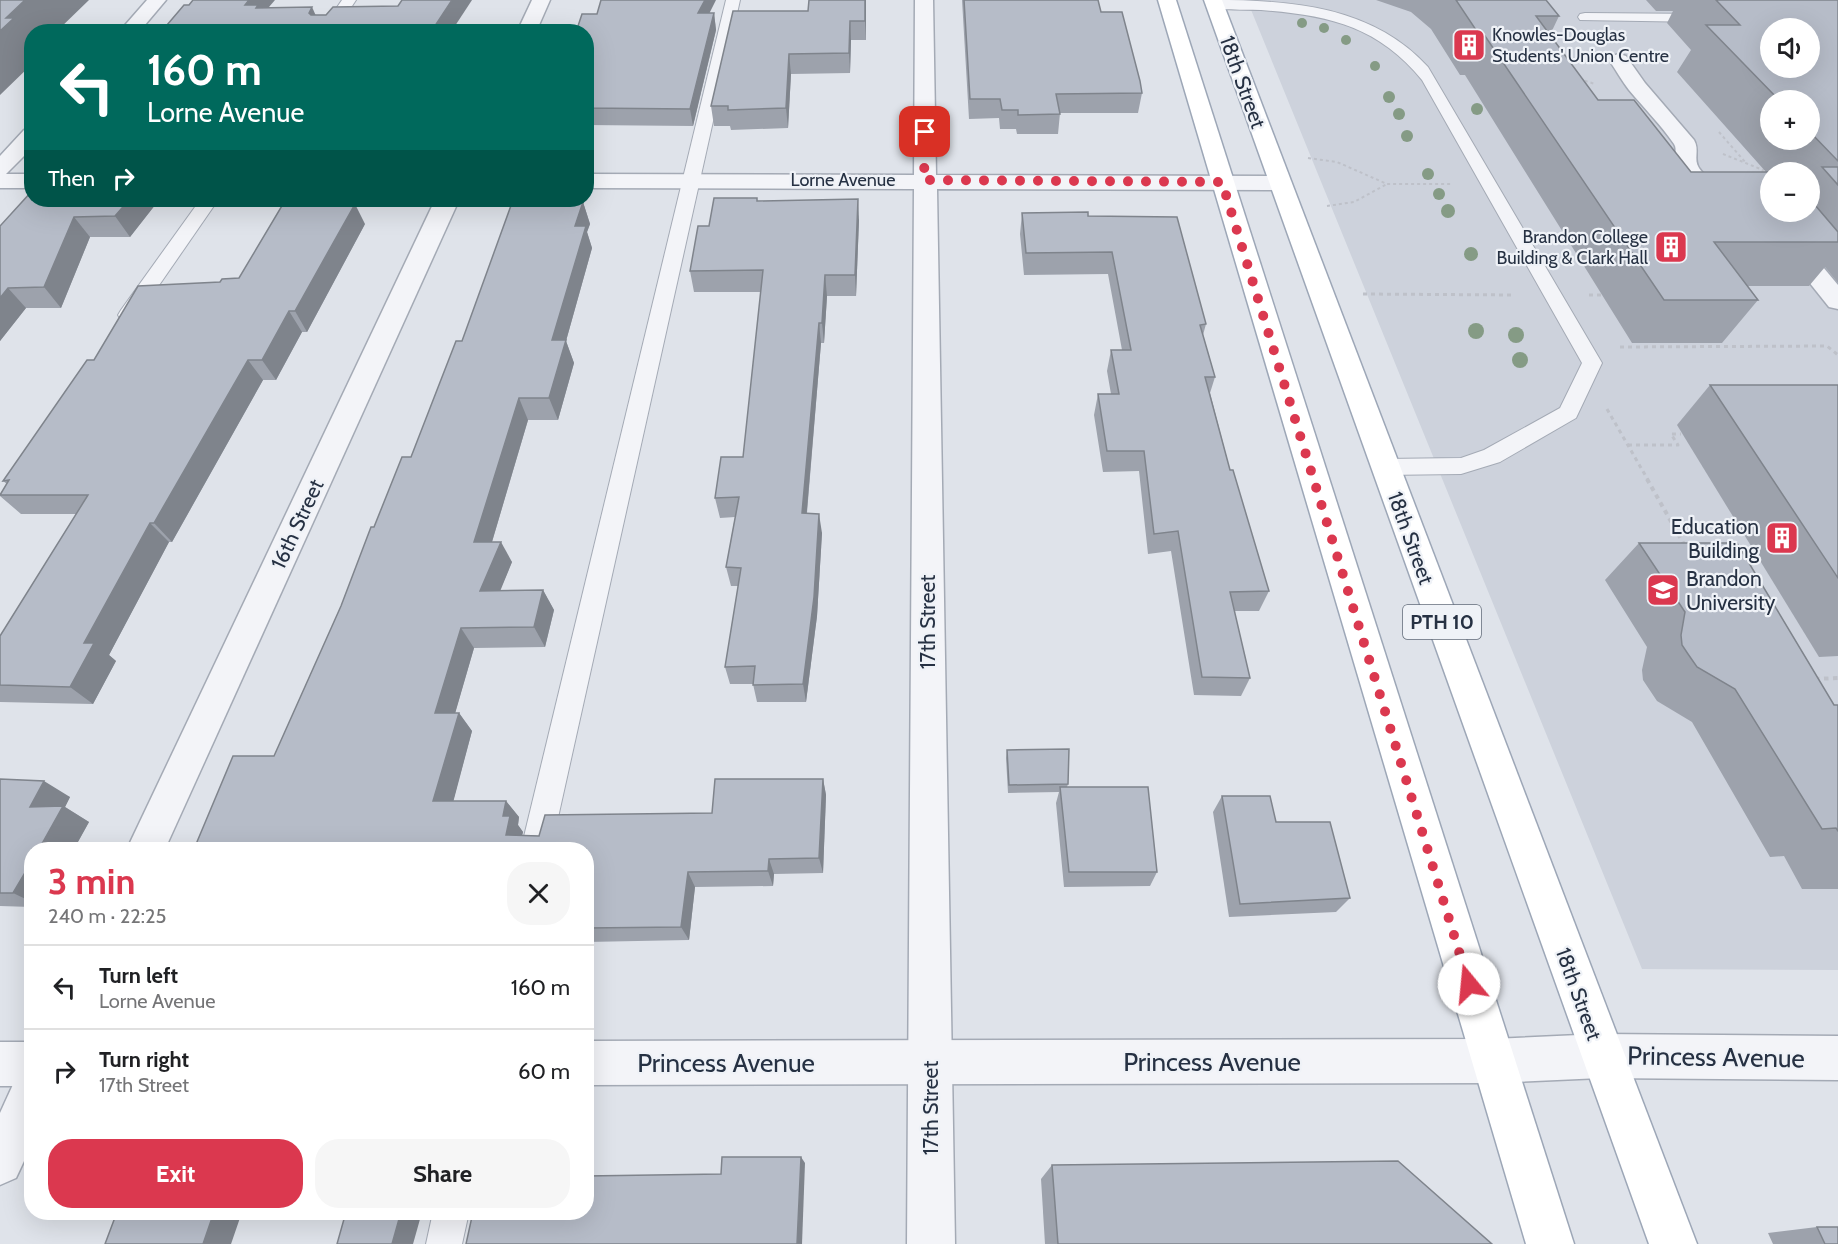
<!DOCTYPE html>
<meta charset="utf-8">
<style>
body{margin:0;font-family:Cabin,sans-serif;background:#f6f6f6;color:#202124;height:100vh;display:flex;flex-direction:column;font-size:22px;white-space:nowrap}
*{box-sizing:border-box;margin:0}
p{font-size:20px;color:#757577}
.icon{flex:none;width:33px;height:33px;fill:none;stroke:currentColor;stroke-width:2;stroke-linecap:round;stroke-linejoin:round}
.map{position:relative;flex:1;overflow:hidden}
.sheet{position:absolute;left:24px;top:842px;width:570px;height:378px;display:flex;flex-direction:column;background:#fff;border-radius:24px;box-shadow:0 6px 24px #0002}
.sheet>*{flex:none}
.guide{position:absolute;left:24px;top:24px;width:570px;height:183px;border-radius:24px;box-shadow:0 6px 24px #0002;background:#00695c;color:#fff;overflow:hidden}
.controls{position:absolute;left:1760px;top:18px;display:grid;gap:12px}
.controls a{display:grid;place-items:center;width:60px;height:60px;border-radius:50%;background:#fff;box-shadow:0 6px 24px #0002;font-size:30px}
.pin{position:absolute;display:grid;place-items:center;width:51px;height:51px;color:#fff;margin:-26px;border-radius:12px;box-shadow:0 3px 9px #0006}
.me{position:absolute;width:66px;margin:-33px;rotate:343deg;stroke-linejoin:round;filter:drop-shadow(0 0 4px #0008)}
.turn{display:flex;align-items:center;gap:21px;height:126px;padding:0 24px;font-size:27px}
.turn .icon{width:78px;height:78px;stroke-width:2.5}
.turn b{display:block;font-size:42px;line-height:51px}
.then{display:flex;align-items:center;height:57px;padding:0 24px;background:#0003;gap:12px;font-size:22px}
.round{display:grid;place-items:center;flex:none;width:63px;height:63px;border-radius:24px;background:#f6f6f6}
.overview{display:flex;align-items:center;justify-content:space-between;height:102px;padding:0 24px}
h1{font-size:36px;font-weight:800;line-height:45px;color:#db384f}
.button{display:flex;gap:12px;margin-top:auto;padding:12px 24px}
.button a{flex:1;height:69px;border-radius:24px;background:#db384f;color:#fff;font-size:24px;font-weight:800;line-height:69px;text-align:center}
.button a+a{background:#f6f6f6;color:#202124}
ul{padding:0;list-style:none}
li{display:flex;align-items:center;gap:18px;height:84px;padding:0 24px;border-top:2px solid #e0e0e0}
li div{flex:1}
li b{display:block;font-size:22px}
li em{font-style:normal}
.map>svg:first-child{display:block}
.built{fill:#cdd2dc;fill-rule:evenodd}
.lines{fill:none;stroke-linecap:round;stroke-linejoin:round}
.service-casing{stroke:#a4aab5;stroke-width:2}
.pedestrian-casing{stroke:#a4aab5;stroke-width:3}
.minor-casing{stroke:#a4aab5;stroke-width:3}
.tertiary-casing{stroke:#a4aab5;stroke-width:3}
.primary-casing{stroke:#9da7b7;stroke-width:3}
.path-far2{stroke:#bec1c9;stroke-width:2;stroke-dasharray:3 3;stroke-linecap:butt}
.path-far1{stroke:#bec1c9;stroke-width:3;stroke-dasharray:4 4;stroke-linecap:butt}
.path{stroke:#bec1c9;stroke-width:4;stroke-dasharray:4.5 4.5;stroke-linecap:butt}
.service{fill:#f3f4f8;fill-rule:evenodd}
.pedestrian{fill:#f3f4f8;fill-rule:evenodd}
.minor{fill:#f3f4f8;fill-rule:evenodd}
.tertiary{fill:#f3f4f8;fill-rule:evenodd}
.primary{fill:#fff;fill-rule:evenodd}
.tree{fill:#859b85}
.wall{fill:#9da2ac;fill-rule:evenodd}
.shaded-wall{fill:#7f848c}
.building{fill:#b6bcc8;stroke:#7f848c;stroke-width:1.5;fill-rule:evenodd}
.route{stroke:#db384f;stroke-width:10;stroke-dasharray:0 18}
.labels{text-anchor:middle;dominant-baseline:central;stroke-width:4.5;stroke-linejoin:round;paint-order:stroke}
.far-poi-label{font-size:18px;fill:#263143;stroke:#eff2f7;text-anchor:start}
.far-street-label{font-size:18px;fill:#263143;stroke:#eff2f7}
.shield{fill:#eff2f7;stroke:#626b79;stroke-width:1.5}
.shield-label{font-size:20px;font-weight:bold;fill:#263143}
.street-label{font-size:21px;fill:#263143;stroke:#eff2f7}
.poi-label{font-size:21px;fill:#263143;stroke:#eff2f7;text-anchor:end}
.near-street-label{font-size:26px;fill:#263143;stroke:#eff2f7}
</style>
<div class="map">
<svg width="1838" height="1244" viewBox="0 0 1838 1244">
<rect width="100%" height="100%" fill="#dfe3ea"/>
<path class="built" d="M1247,0H1838V970L1642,969ZM1770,28H1809V68H1770ZM1770,100H1809V140H1770ZM1770,172H1809V212H1770Z"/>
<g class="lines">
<g class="service-casing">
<g id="service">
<path d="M342,0H356L335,32H320Z"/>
<path d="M726,0H740L551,849H521Z"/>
<path d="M1214,0C1291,0 1373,6 1428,67L1602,363L1576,418L1500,462L1461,474L1384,475L1376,473L1373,467L1376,461L1384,459L1461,458L1484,450L1560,408L1582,363L1422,80C1378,26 1328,15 1261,10C1245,9 1226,11 1210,7L1208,4Z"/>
<path d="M1585,13L1703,14L1710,18L1703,22L1580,20L1578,17L1580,14Z"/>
<path d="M200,200H218L135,320H121L118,315L121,310Z"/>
<path d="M433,1212H469L462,1244H426Z"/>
</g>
</g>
<g class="pedestrian-casing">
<g id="pedestrian">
<path d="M1619,54L1626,56L1645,83L1694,140C1700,150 1693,159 1699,168C1707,181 1726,182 1735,194L1731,199C1711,204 1683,186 1675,166C1673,158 1678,150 1674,144C1661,125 1644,108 1629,90C1622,81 1616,70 1609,60L1612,56Z"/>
<path d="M1789,235L1798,237L1838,285V309L1829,307L1777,242L1780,237Z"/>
</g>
</g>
<g class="minor-casing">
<g id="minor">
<path d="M147,0H166L139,32H119Z"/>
<path d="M532,0H550L536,32H517Z"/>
<path d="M915,0H933L936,175L1280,176L1288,178L1291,183L1288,188L1280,190L937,189L955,1244H907L914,189L586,188V174L914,175Z"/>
<path d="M32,129V148L6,174H32V188H0V156L24,130Z"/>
<path d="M435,200H459L165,849H127Z"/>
<path d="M32,1072V1144L16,1178L0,1185V1113L16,1078Z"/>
</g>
</g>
<g class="tertiary-casing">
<g id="tertiary">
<path d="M1601,1034L1838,1036V1080L1601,1078L1493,1083L586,1085V1041L1493,1039Z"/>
<rect x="0" y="1042" width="32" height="44"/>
</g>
</g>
<g class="primary-casing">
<g id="primary">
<path d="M1158,0H1176L1574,1244H1526Z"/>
<path d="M1204,0H1222L1697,1244H1649Z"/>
</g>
</g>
<g class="path-far2">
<path d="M1579,79L1595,84"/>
<path d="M1719,132L1746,163"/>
<path d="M1723,154L1763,170L1760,175"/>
<path d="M1308,158L1337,162L1387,184H1452"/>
<path d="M1327,206L1354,202L1387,184"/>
</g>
<g class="path-far1">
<path d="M1363,294L1515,295"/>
<path d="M1589,295H1605"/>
<path d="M1620,347L1827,346L1838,355"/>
<path d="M1607,409L1648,480"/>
<path d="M1628,445H1678L1671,434H1681"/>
</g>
<g class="path">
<path d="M1647,479L1685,546"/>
<path d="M1815,679L1838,678"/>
</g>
<use href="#service" class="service"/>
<use href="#pedestrian" class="pedestrian"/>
<use href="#minor" class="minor"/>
<use href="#tertiary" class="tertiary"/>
<use href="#primary" class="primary"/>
</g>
<g class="tree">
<circle cx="1302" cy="23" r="5"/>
<circle cx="1324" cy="28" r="5"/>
<circle cx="1346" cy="40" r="5"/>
<circle cx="1375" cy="66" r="5"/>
<circle cx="1389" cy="97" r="6"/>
<circle cx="1477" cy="109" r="6"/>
<circle cx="1399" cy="114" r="6"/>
<circle cx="1407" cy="136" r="6"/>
<circle cx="1428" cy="174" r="6"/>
<circle cx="1439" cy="194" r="6"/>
<circle cx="1448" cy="211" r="7"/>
<circle cx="1471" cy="254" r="7"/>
<circle cx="1476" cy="331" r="8"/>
<circle cx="1516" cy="335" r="8"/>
<circle cx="1520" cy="360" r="8"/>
</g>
<g class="wall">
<path d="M809,0H866V40H851L850,73L791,74L788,128L731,130L730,126H714L711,106L808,11Z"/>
<path d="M962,0H1098L1101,12L1142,93L1138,113H1060L1058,134H1017L1016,129H1000L999,118L969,119Z"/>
<path d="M1376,0H1546L1559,16L1550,35L1598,100L1691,172H1766L1677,72L1691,50L1667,23L1673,11H1656L1646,0H1838V283L1825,267L1809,286H1748L1758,300L1722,343H1632L1465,75H1460L1431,29L1411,12ZM1770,100H1809V140H1770ZM1770,172H1809V212Z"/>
<path d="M709,13H714L716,30L693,126L586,125V32Z"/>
<path d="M159,200L130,237H90L61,308H26L0,341V226Z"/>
<path d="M570,200L571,202H583L590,224L587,232L592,248L566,341L574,363L558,420H528L492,542L512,562L500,590H543L554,610L545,647L474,648L455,713H459L472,731L453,801H506L519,817L518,825L523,832L522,835L539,836L712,813L823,779L826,795L823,873L774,874L773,886L695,887L689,940L586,942V849H194L274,756L341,606L374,527L411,457L462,341Z"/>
<path d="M758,201L859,220L856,296H827L824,343H821L807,513L822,533L817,616L806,702H757L753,684H730L725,667L738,586H731L726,567L735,517L720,518L715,498L743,457L761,292H694L690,271L709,226Z"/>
<path d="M1022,213L1088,216L1206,324L1203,335L1215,377L1210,393L1230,470L1269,591L1259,611H1234L1250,678L1241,696L1194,695L1171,551L1148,554L1139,471L1103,472L1094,415L1098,394H1111L1107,371L1111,350H1122L1108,274L1024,275L1020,234Z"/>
<path d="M365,224L307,332H302L276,380H263L172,542H169L109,655L116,661L93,704L0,702V685L76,514H21L0,496V494L7,484L3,481L94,360L220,282L239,278Z"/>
<path d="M1710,385H1838V656L1819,657L1677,425Z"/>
<path d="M1639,543L1834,705H1838V889H1802L1784,856L1770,857L1692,722L1657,701L1643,680L1642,670L1647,647L1605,580Z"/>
<path d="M1007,750L1068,784L1067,787L1157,872L1150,886L1064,887L1056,803L1059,792L1008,793L1006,758Z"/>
<path d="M0,779L70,797L65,807L89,822L74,849H32V907L0,906Z"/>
<path d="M1222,796L1276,822L1350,898L1336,912L1229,917L1213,812Z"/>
<path d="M1052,1165L1492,1244H1045L1041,1179Z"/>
<path d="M1817,1227L1838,1244H1773L1768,1233Z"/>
</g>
<g class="shaded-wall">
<path d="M25,0H89L56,32H32V64L0,95V31L6,18Z"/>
<path d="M249,0H275L263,14L245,5Z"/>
<path d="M452,0H472L451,32H431Z"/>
<path d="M705,0H716L701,30L698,13Z"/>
<path d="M865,0H866V40L865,21Z"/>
<path d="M312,7L321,27L309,13Z"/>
<path d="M714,13L716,30L693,126L690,109Z"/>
<path d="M850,21L851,40L850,73L849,53Z"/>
<path d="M789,54L791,74L788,128L786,108Z"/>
<path d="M858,199L859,220L856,296L855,275Z"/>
<path d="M129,200H159L130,237L115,216Z"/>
<path d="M570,200L575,216L583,202L590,224L587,232L592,248L566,341L574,363L558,420L549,398L552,340L575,226Z"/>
<path d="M355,204L365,224L307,332L295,311Z"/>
<path d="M74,217L90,237L61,308L44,287Z"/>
<path d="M825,275L827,296L824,343L822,323Z"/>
<path d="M8,288L26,308L0,341V298Z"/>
<path d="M289,311L302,332L276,380L262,360Z"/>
<path d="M819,323L821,343L805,533L802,513Z"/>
<path d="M248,360L263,380L172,542L154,523Z"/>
<path d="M519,398L528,420L486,562L474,542Z"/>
<path d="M819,514L822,533L817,616L806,702L803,684Z"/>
<path d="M150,523L169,542L109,655L116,661L93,704L70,687L84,643Z"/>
<path d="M501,542L512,562L492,611L480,591Z"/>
<path d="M543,590L554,610L545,647L534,627Z"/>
<path d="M461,628L474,648L450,731L435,713Z"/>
<path d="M459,713L472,731L449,818L433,801Z"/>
<path d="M823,779L826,795L823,873L819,858Z"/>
<path d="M44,781L70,797L65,807L89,822L74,849H39L30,807Z"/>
<path d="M506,801L519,817L518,825L523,832L519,849L506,835L503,816Z"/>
<path d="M769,859L774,874L773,886L768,871Z"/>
<path d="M32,861V902L13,893Z"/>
<path d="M688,872L695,887L689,940L681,927Z"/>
<path d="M801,1157L805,1163L802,1244H797Z"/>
<path d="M214,1212H242L231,1244H203Z"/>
<path d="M401,1212H422L413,1244H392Z"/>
</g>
<g class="building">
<path d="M0,0H25L6,18H14L0,31Z"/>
<path d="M193,0H249L245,5H258L256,8L312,7L309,13L311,15H326L333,7L398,6L402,0H452L431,32H161L184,5H189Z"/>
<path d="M601,0H705L698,13H714L690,109L586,108V32H576L582,14H597Z"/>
<path d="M809,0H865V21H850L849,53L789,54L786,108L728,110V106H711L733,11H808Z"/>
<path d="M964,0H1098L1101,12H1122L1140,81L1142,93L1056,94L1060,114L1018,115V110H1002L1000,99H970Z"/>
<path d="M1456,0H1546L1559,16H1536L1598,100H1634L1691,172H1787H1770V212H1809V198L1838,232V242H1714L1758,300H1664L1483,33H1478Z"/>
<path d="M1716,0H1838V161L1809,131V100H1779L1706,25H1740ZM1770,28H1809V68H1770Z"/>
<path d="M1822,167H1838V185Z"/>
<path d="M32,191V200H129L115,216L74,217L44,287L8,288L0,298V226Z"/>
<path d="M714,198H757V201L858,199L855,275H825L822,323H819L802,513L819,514L814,597L803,684L753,685L755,666L725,667L741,568L726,567L739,497L715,498L721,457H743L763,270L690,271L698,226H709Z"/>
<path d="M513,200H570V202H583L575,226H586L552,340H566L549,398H519L474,542H501L480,591L543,590L534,627L461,628L435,713H459L433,801H506L503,816H510L506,835L539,836L545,815L712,813L715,779H823L819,858L769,859L768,871L688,872L681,927L586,928V849H194L233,756H274L341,606L371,527H374L402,457H411L456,341H462Z"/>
<path d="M283,204H355L295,311H289L262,360H248L154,523H150L84,643H94L70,687L0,685V636L88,495H0L9,480L3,481L87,360H94L138,286L220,282L222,279L239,278Z"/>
<path d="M1088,212V216L1177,217L1206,324L1200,325L1215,377H1205L1230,470H1233L1269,591L1230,592L1250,678L1202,677L1178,531L1154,534L1144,451H1107L1098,394H1119L1111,350H1131L1112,252L1026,253L1022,213Z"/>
<path d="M1710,385H1838V578Z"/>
<path d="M1639,543H1737L1834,705H1838V831L1836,828L1822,829L1735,689L1697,667L1688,654L1682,645L1681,635L1685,612Z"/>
<path d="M1069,749L1068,784L1009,785L1007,750Z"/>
<path d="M0,779L44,781L30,807L63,806L39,849H32V861L13,893H0Z"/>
<path d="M1060,787H1148L1157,872H1069Z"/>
<path d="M1222,796H1270L1276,822H1330L1350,898L1240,904Z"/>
<path d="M722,1157H801L797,1244H466L473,1212H586V1176L721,1174Z"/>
<path d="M1398,1161L1492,1244H1058L1052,1165Z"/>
<path d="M117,1212H214L203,1244H105Z"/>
<path d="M346,1212H401L392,1244H337Z"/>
<path d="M1817,1227H1838V1244H1825Z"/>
</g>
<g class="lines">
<path class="route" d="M925,132L924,180L1222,182L1469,984"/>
</g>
<defs>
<g id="building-square" transform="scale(1.725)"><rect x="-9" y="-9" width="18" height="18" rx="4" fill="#db384f" stroke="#eff2f7"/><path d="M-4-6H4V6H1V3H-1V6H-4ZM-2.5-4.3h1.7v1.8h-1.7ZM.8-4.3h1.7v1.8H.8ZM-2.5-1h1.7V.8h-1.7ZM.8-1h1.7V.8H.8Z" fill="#fff"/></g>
<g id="university-square" transform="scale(1.725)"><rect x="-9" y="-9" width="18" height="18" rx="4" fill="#db384f" stroke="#eff2f7"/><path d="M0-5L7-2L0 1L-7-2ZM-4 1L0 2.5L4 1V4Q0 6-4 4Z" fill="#fff"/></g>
</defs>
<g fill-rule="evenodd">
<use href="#building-square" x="1469" y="45"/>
<use href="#building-square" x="1671" y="247"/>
<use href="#building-square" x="1782" y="538"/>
<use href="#university-square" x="1663" y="590"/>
</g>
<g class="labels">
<g class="far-poi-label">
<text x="1492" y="35">Knowles-Douglas<tspan x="1492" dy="21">Students' Union Centre</tspan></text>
<text x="1648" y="237" text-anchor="end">Brandon College<tspan x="1648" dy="21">Building &amp; Clark Hall</tspan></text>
</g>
<g class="far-street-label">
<text x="843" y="180">Lorne Avenue</text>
</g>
<rect class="shield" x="1403" y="605" width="78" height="34" rx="4.5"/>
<g class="shield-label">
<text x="1442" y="622">PTH 10</text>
</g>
<g class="street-label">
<text transform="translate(1243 82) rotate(70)">18th Street</text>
<text transform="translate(297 524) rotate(-65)">16th Street</text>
<text transform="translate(1411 538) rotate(70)">18th Street</text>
<text transform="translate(927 622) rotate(-90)">17th Street</text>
<text transform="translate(1579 994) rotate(70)">18th Street</text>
<text transform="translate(930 1108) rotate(-90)">17th Street</text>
</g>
<g class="poi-label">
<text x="1759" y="526">Education<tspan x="1759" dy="24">Building</tspan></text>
<text x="1686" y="578" text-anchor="start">Brandon<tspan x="1686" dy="24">University</tspan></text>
</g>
<g class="near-street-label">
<text transform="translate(1716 1057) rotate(1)">Princess Avenue</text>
<text x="1212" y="1062">Princess Avenue</text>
<text x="726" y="1063">Princess Avenue</text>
</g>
</g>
</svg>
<div class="controls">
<a><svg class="icon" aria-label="sound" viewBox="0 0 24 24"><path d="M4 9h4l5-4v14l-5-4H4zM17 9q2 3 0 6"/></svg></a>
<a>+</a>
<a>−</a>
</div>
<div class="pin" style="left:925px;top:132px;background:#d93025"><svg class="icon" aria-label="arrive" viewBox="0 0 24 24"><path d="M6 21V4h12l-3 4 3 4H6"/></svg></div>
<svg class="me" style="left:1469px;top:984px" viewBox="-20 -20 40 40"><circle r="19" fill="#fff"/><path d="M0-13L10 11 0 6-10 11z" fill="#db384f"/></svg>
<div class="guide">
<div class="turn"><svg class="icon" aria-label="left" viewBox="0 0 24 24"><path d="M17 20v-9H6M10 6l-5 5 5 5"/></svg><div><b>160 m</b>Lorne Avenue</div></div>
<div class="then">Then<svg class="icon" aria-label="right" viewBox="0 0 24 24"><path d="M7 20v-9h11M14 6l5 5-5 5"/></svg></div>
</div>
<section class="sheet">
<div class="overview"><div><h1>3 min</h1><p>240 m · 22:25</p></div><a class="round"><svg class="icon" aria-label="close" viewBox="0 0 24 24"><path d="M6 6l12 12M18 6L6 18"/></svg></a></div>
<ul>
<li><svg class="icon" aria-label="left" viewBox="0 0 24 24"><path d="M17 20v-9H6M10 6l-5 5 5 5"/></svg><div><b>Turn left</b><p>Lorne Avenue</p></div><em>160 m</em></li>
<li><svg class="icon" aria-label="right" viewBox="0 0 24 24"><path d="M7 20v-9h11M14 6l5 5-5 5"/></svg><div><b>Turn right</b><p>17th Street</p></div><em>60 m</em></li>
</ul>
<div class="button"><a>Exit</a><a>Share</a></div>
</section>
</div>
